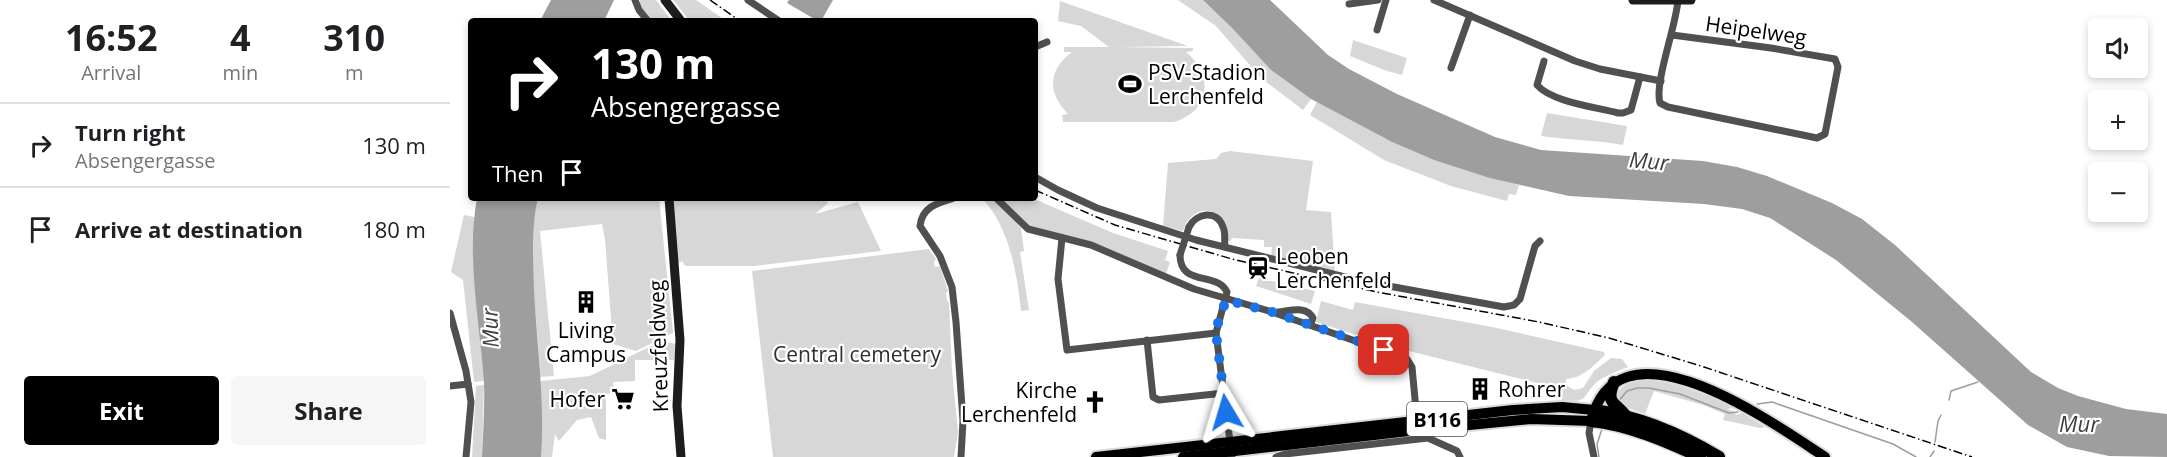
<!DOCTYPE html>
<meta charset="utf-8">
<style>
body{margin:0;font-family:"Open Sans",sans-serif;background:#f6f6f6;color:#202124;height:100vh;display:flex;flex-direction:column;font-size:22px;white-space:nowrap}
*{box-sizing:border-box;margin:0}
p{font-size:20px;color:#757577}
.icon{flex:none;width:33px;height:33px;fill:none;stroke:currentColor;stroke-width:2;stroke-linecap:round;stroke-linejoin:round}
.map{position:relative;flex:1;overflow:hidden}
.sheet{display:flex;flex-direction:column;background:#fff;width:450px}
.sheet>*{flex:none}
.top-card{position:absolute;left:18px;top:18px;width:570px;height:183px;border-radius:6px;box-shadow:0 3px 9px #0003;background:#000;color:#fff;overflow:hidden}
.tools{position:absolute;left:1638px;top:18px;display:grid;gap:12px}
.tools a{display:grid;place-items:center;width:60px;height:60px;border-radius:6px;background:#fff;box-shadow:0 3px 9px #0003;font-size:30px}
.pin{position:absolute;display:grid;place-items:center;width:51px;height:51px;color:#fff;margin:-26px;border-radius:12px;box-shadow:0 3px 9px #0006}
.me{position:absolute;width:66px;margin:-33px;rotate:353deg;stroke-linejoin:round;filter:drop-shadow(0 0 4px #0008)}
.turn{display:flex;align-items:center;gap:21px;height:126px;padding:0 24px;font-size:27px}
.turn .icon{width:78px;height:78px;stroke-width:2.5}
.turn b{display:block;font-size:42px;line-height:51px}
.then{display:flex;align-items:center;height:57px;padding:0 24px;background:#0003;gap:12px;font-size:22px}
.eta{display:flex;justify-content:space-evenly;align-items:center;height:102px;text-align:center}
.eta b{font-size:36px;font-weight:700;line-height:42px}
.action{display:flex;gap:12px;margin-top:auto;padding:12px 24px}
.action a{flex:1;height:69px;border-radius:6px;background:#000;color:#fff;font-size:24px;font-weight:700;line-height:69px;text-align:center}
.action a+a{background:#f6f6f6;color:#202124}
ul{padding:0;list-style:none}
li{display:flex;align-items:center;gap:18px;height:84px;padding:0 24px;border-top:2px solid #e0e0e0}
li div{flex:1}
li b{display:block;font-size:22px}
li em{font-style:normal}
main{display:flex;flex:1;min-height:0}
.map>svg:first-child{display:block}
.green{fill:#d7d7d7}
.water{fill:#9e9e9e}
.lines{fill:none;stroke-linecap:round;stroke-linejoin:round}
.stream{stroke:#9e9e9e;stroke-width:1.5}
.primary-casing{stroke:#dbdbdb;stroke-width:14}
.highway-casing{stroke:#dbdbdb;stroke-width:15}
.street{stroke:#505050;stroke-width:7}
.secondary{stroke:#1d1d1d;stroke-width:9}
.primary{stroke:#000;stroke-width:10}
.highway{stroke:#000;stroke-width:12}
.rail{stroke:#000;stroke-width:1.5;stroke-dasharray:9 3 1.5 3;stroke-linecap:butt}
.street-bridge{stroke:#505050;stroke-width:7}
.route{stroke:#1a73e8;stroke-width:10;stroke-dasharray:0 18}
.labels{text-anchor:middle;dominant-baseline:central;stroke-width:4.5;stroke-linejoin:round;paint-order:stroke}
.shield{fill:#fff;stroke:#4c4c4c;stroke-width:1.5}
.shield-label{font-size:20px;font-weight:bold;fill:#000}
.street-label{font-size:21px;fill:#000;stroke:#fff}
.poi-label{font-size:21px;fill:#000;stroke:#fff;text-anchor:start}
.park-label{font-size:21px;fill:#2e2e2e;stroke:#fff}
.water-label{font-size:22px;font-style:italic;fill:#3f3f3f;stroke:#fff}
</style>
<main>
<section class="sheet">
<div class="eta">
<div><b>16:52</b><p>Arrival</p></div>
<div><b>4</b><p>min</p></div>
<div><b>310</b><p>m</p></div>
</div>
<ul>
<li><svg class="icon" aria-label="right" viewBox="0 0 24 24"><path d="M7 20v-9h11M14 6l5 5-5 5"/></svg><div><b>Turn right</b><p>Absengergasse</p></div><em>130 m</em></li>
<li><svg class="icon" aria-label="arrive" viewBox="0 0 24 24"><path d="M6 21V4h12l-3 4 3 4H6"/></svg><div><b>Arrive at destination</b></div><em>180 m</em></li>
</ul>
<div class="action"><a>Exit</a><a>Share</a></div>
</section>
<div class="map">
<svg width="1717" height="457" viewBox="0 0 1717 457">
<rect width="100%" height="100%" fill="#fff"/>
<g class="green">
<path d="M190,0H206L222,21H203L190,6Z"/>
<path d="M223,0H246L276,21H240Z"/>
<path d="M728,0H753L783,29L821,70L861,99L853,110L811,78L766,26Z"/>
<path d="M610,1L738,46L667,47L743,48V51L736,52C764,75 761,111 724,122H613L612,115L618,114C598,93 597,71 622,52H614V47H659L631,26L608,21Z"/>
<path d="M903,40L957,58L952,75L934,70L900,56Z"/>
<path d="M867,102L942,142L984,160L1069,185L1066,195L1059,194L1057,201L1001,186L934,160L860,115Z"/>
<path d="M1097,113L1177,126L1173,145C1146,140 1119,140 1091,136Z"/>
<path d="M780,151L863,161L856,210L881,212L885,273L821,256L822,247H814V240L782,238L780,242L777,239C776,206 743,200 733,231L713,226L718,163L766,159L771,153Z"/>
<path d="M88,198H209L223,333L186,351L163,344L155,239L152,224L90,231L104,376L90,377C89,318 74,257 88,198Z"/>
<path d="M222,198H376L378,203L365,214L408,202L431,251L304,266H237L234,265L233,261L228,263Z"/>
<path d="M532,198H542L571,228L574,251L570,252L579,310L571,311C567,272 559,227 532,198Z"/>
<path d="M548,198H582L663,233L718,251L715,260L720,262L716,274L679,258L580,229Z"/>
<path d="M14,215L24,217L25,272L34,381L24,382L13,280L1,272Z"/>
<path d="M479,249L486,259L484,262L485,267L490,266L498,291L496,293L497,301L499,302L502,370L508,432L504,457H323L302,271Z"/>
<path d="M809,278L865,291L861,304L806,286Z"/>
<path d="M871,301L903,310L905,302L1042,327L1154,352L1155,355C1143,366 1133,378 1116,379V385L1124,390L1133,388L1144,371L1161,358L1172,359L1178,367C1168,371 1156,375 1147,382C1130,397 1141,403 1112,400L1107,388L947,348L866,322Z"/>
<path d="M216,342L226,344L224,360H185V381L163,382L164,393L156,394V440L149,438L141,417L127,420L109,441L105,434L102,457H91L90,381L140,376L205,344Z"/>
<path d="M1192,380C1224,381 1255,394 1284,408L1277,409L1284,411L1286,415L1292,413L1315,427L1310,428L1273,420L1275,414L1253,405L1204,391L1195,414L1170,405L1166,394C1173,384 1181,383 1192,380Z"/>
<path d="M34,385L32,457H22L26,386Z"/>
</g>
<g class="water">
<path d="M101,0H164L154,21H90Z"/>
<path d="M339,0H383L371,21H368L337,3Z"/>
<path d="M753,0H820L878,55L899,69L947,94L1045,137L1091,150L1253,161L1287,167L1317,176L1382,203L1412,219L1445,245L1581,372L1608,388L1628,396L1676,409L1717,414V457L1659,456L1617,447L1578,425L1462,322L1386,260L1320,218L1292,209L1254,204L1119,196L1040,178L984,160L942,142L861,99L821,70L783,29Z"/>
<path d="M27,198H88C81,228 83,259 84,290C87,346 95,401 91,457H32C33,432 35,407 34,383C30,322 16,258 27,198Z"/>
</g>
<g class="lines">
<g class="stream">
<path d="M1499,400L1501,391L1528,382"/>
<path d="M1168,402L1177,391L1187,388H1199L1230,394L1279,413L1288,412"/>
<path d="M1307,404L1322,402L1443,444L1466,457"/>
<path d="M1485,442L1488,421L1491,415"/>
<path d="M1149,457L1147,444L1152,429"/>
<path d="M1480,457L1484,451"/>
</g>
<g class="primary-casing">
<g id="primary">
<path d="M646,457L1063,410L1112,407L1144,410"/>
<path d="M733,457L968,430L1081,419L1141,421C1169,311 1324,424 1375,457"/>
</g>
</g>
<g class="highway-casing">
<g id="highway">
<path d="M1164,382C1155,404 1165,402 1175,415"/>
<path d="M1144,410C1188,416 1231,434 1269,457"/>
<path d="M1141,421C1179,425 1216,441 1250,457"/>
</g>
</g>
<g class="street">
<path d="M185,0L189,10L198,21"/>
<path d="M298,0L329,21"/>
<path d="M984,0L1125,61L1150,69L1211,81"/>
<path d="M899,4L928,0"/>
<path d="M927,30L936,0"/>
<path d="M1222,35L1321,48L1385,59L1388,67L1375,134L1367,138L1218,107L1210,103C1204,83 1226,27 1228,0"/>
<path d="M585,47L597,42"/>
<path d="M1094,61L1087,85C1102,102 1145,107 1168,113H1173L1181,110L1190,77"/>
<path d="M1001,68L1020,15"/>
<path d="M585,177L608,190L647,208L746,240L911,281L1054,307L1064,305L1070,299L1085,246L1090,241"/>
<path d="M504,198C487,203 472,207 470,226L490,256L502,287L506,322L513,421L511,457"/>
<path d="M546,198L578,229L641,245L744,289L822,312L957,359L962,367L966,410"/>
<path d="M739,227C746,213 767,209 773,227C776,233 774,240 775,247"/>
<path d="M612,238L608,279L617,350L766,333"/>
<path d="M730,255C730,287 767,271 777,292L766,333L782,457"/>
<path d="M828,312C840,311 856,305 863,318L860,325"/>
<path d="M0,313L16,371L21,402L16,457"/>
<path d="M697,340L703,397L709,400L774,393"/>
<path d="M0,386L18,384"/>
<path d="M1141,421L1139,433L1144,457"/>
<path d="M826,457L835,454L978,438L1007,451L1010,457"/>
</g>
<g class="secondary">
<path d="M215,0L231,21"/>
<path d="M1183,0H1241"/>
<path d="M219,198L230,340L227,406L231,457"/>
</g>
<use href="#primary" class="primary"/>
<use href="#highway" class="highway"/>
<g class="rail">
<path d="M260,0L290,21"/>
<path d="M585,190L665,225L782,259L927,292L1089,322L1159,338L1251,366L1522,457"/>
</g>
<path class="street-bridge" d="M730,255L739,227"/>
</g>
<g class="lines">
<path class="route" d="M776,412L766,333L767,326L776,300L822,312L934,350"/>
</g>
<defs>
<g id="stadium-bare" transform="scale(1.8)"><path d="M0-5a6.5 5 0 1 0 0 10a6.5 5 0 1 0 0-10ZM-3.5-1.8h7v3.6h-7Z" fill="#000" stroke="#fff" stroke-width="2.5" paint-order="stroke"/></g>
<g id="station-bare" transform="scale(1.8)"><path d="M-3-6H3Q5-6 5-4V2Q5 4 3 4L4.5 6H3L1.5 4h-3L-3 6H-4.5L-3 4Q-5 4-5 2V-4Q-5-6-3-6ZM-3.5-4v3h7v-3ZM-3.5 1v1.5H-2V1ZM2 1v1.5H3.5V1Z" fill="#000" stroke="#fff" stroke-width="2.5" paint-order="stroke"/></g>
<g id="building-bare" transform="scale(1.8)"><path d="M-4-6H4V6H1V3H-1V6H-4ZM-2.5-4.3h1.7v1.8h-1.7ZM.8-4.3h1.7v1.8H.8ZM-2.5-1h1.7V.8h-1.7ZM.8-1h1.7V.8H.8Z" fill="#000" stroke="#fff" stroke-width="2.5" paint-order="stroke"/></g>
<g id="supermarket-bare" transform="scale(1.8)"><path d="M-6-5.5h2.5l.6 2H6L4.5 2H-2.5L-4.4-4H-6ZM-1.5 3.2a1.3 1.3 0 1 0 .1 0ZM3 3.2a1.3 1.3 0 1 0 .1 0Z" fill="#000" stroke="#fff" stroke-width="2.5" paint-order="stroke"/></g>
<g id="church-bare" transform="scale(1.8)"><path d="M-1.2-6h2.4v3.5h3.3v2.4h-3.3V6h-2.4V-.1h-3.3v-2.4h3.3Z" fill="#000" stroke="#fff" stroke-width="2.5" paint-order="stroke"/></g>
</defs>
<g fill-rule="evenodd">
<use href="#stadium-bare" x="680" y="84"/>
<use href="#station-bare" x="808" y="268"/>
<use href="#building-bare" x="136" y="302"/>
<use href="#building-bare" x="1030" y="389"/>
<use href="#supermarket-bare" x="173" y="399"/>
<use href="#church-bare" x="645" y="402"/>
</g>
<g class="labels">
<rect class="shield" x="957" y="402" width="60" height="34" rx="4.5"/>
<g class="shield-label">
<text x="987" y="419">B116</text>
</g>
<g class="street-label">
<text transform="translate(1306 30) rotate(8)">Heipelweg</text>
<text transform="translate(208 346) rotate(-92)">Kreuzfeldweg</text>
</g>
<g class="poi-label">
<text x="698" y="72">PSV-Stadion<tspan x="698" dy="24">Lerchenfeld</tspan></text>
<text x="826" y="256">Leoben<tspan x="826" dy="24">Lerchenfeld</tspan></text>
<text x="136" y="330" text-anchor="middle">Living<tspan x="136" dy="24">Campus</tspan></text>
<text x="1048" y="389">Rohrer</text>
<text x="627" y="390" text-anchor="end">Kirche<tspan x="627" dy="24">Lerchenfeld</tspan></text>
<text x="155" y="399" text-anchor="end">Hofer</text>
</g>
<g class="park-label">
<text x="407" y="354">Central cemetery</text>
</g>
<g class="water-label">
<text transform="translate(1199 160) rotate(5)">Mur</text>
<text transform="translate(39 328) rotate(-92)">Mur</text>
<text x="1629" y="423">Mur</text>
</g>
</g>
</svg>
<div class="tools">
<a><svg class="icon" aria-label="sound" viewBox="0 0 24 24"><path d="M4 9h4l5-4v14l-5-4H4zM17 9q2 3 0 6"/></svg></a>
<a>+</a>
<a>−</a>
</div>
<div class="pin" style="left:934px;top:350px;background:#d93025"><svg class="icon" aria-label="arrive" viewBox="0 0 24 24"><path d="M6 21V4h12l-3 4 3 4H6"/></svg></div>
<svg class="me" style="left:776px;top:412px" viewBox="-20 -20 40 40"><path d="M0-17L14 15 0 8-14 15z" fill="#1a73e8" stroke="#fff" stroke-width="4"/></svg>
<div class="top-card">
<div class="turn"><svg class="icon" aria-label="right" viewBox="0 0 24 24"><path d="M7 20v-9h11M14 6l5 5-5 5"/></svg><div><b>130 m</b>Absengergasse</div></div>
<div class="then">Then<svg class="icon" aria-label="arrive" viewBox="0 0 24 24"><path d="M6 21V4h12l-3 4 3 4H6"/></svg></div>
</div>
</div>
</main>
